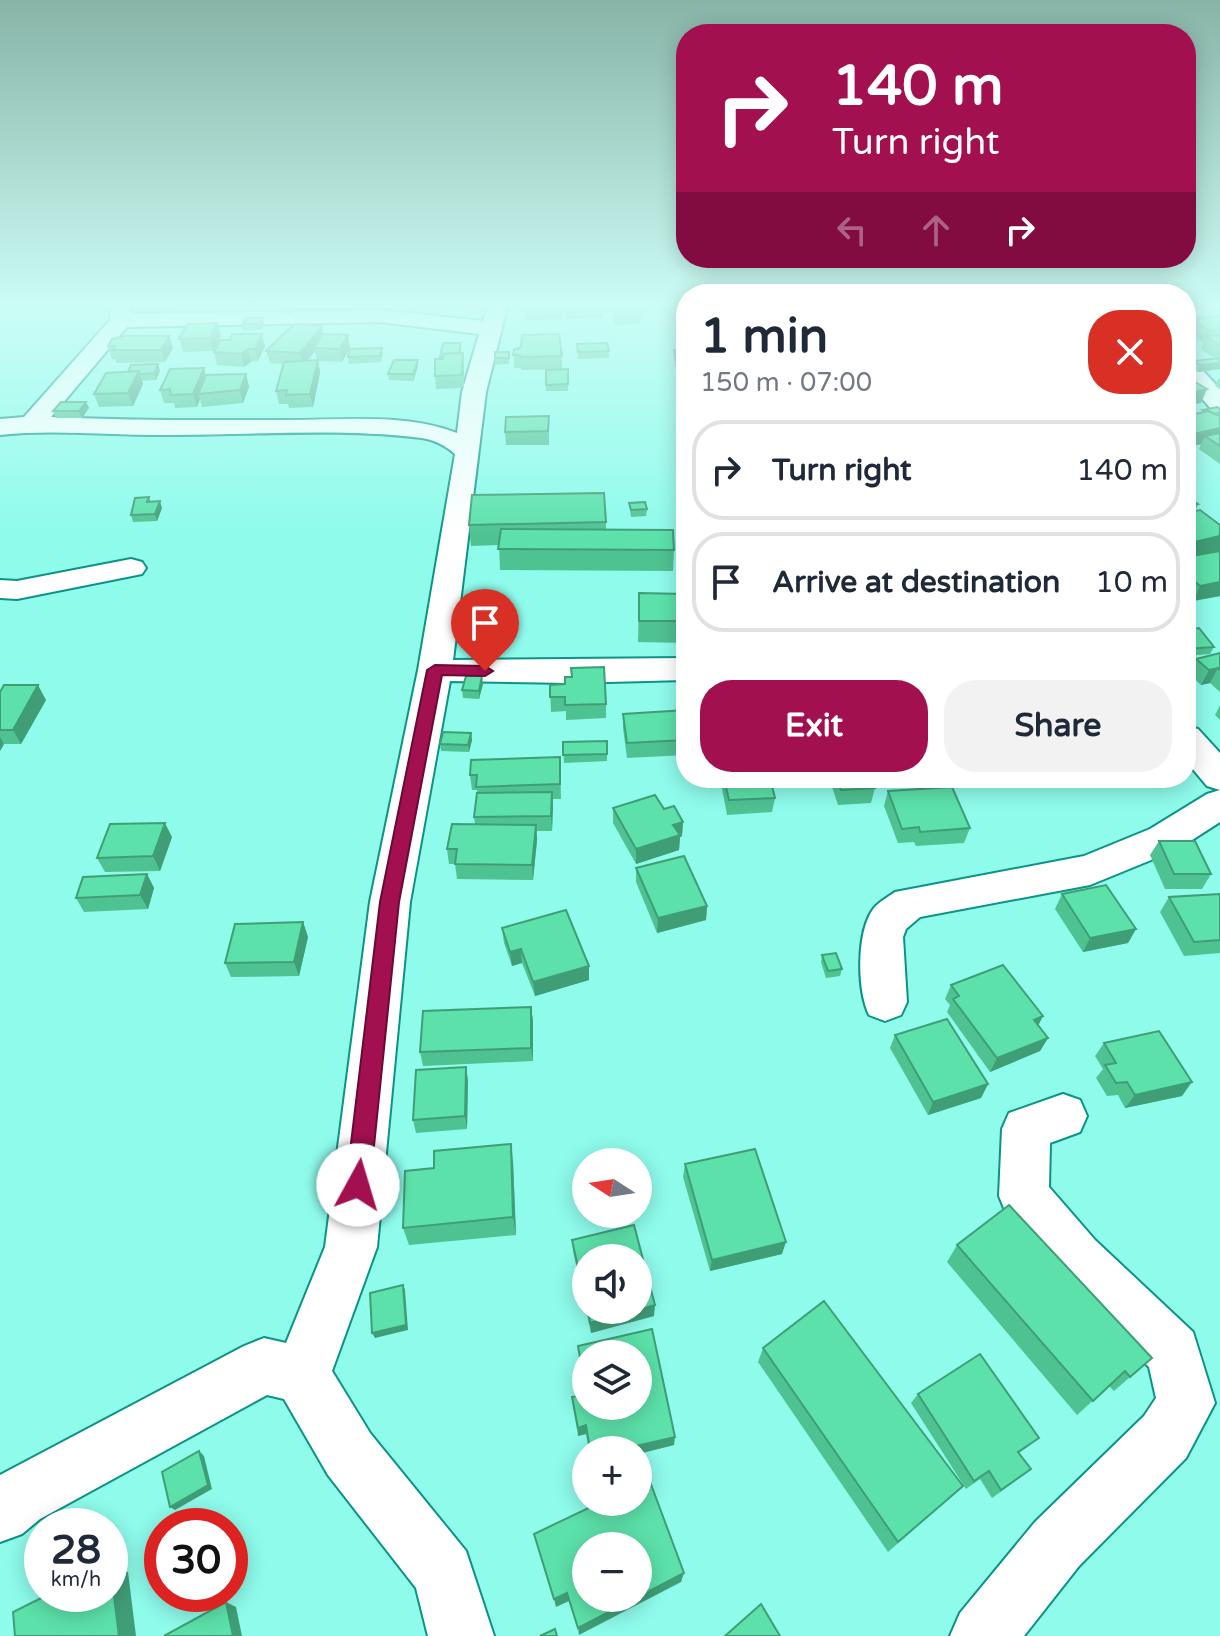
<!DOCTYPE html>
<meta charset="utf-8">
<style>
body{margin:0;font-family:"Varela Round",sans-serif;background:#f2f2f3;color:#1f2937;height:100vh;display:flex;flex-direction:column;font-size:30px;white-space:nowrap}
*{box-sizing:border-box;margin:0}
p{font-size:26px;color:#747a83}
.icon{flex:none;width:44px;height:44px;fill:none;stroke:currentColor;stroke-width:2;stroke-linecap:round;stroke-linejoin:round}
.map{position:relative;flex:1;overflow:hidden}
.panel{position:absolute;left:676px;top:284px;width:520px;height:504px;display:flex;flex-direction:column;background:#fff;border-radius:32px;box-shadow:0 4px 20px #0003}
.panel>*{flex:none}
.top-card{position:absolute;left:676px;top:24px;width:520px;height:244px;border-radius:32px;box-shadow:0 4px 20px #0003;background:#a31050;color:#fff;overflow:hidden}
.needle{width:52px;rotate:282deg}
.fabs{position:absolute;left:572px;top:1148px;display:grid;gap:16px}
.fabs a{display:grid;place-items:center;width:80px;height:80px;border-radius:50%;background:#fff;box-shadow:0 4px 20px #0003;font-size:40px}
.speed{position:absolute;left:24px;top:1508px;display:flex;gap:16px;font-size:40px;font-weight:700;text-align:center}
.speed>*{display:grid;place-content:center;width:104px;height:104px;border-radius:50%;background:#fff;box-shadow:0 4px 20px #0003;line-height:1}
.speed small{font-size:20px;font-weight:400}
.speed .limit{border:12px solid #d22;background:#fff;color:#111}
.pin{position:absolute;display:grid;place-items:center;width:68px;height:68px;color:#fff;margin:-82px -34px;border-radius:50% 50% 50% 0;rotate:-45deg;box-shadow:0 0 8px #0007}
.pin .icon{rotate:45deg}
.me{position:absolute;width:88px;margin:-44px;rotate:6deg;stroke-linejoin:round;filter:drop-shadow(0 0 6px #0008)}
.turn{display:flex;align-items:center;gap:28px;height:168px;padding:0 24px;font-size:36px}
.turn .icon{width:104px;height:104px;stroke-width:2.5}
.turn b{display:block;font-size:56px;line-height:68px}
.lanes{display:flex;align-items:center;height:76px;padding:0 24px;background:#0003;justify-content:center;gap:40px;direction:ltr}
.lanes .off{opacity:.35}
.round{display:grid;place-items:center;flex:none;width:84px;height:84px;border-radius:32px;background:#f2f2f3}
.summary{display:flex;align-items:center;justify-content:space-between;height:136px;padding:0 24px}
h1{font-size:48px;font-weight:800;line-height:60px}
.cta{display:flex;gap:16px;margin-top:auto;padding:16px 24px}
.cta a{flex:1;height:92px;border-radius:32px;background:#a31050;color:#fff;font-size:32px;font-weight:800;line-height:92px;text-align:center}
.cta a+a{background:#f2f2f3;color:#1f2937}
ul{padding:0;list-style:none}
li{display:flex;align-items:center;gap:24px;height:100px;margin:0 16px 12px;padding:0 8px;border:4px solid #e0e1e3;border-radius:32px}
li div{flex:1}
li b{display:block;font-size:30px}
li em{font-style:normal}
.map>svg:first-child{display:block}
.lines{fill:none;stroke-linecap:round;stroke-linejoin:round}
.minor-casing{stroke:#0d9386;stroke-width:4}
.minor{fill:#fff;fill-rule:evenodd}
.wall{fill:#4fc292;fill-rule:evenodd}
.shaded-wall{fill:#409e77}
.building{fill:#5ce1aa;stroke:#409e77;stroke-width:2}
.route{fill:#a31050;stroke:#6a0a34;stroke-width:2}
</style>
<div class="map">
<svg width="1220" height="1636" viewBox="0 0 1220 1636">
<rect width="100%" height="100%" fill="#8efbeb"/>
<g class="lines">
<g class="minor-casing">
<g id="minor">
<path d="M110,308H130L131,314L380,310L483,321L487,308H507L486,392L453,660L686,658V680L570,683L450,681L410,902L377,1247L332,1371L370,1433L466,1551L494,1636H428L416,1588L328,1475L284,1399L267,1395L40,1519L22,1534L0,1542V1475L244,1346L264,1338L286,1343L325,1247L370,902L418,670L455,454C446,446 435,440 422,438C340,428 254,435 171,435C114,436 57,429 0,435V419L24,417L110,320ZM380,322L479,334L462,392L457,433C406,413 343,420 288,420C209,420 130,421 51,417L127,327Z"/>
<path d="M1186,359L1194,361L1220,389V411L1211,409L1186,380Z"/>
<path d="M131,559L142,562L146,568L142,574L17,599L0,598V580L17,581Z"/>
<path d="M1186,726L1198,729L1220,753V790L1207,786L1186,761Z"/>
<path d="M1220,790V822L1178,849L1090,885L920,917L906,929L903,937L907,1002L901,1015L885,1021L869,1015C857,990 856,931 874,908C879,902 888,897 895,892L1084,856L1150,829L1207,794Z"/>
<path d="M1063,1094L1080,1100L1087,1116L1080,1132L1050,1143L1049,1187L1095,1240L1193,1332L1215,1403L1186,1458L1079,1566L1024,1636H950L960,1613L1035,1522L1144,1416L1156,1398L1149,1367L1057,1278L1006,1213L999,1196L1002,1129L1009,1113Z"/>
</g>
</g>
<use href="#minor" class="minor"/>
</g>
<g class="wall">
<path d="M280,308H294L292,314H281Z"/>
<path d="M296,308H338L337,310H297Z"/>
<path d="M524,308H563V319L525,320Z"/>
<path d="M565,308H603V318L566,319Z"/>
<path d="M640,309V324L614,325V310Z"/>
<path d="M1220,316V369L1198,372L1192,367L1194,361L1215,359L1201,349L1203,343L1187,331L1192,318Z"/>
<path d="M217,323L221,336L213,351L183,352L179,339Z"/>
<path d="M242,324H264L260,330L243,331Z"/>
<path d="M324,334L350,348L342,362L318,361L320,373L313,407L289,408L288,404H279L276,391L284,364L270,363L266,351ZM315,351L317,360L307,361Z"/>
<path d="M169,336L173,348L165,362L117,363L115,359H112L108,346Z"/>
<path d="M461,343V353L464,366V388L436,389L435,376L440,357Z"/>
<path d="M577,344L609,351V358L578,359Z"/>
<path d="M265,346L258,361L251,362L244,367L217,365L214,352Z"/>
<path d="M382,348L383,354L381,362L349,364L348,357Z"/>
<path d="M514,350L562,356V369L521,370V368H514Z"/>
<path d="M674,350H686V366L675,367Z"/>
<path d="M495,352H509V364L495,365Z"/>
<path d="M418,360V367L413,381L389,380L388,374Z"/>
<path d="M158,364L160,371L156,380L142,381L143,384L133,406L99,407L94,394L128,372Z"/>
<path d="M568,369V391H546V370Z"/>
<path d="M246,374L249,387L243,403L202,407L200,399L197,407L175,408L174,403H164L160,390L206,375Z"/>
<path d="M1218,379H1220V389L1215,386Z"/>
<path d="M86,402L89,408L82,418H56L53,411Z"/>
<path d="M1220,409V464L1199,449L1201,444L1188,447L1186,446V416L1201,412L1203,410Z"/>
<path d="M549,416V445H506L505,432Z"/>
<path d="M1186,496L1198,504L1195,511L1220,525V596L1193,601L1186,594Z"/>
<path d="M149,497L151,502L162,508L157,521L133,522L131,515Z"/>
<path d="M677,499H686V537L681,538L676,513Z"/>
<path d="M629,503L647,509L646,516L631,517Z"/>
<path d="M606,522V529L674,550L673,571L500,570L499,545L471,546L469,525Z"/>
<path d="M639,593L686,594V643L638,642Z"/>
<path d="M1186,630L1214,647L1210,654L1186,656Z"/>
<path d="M1220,653V692L1210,683L1201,685L1188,673L1196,659Z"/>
<path d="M572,677L606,704V718L566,720V711L551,712L550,685L565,684Z"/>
<path d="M483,684L479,699L463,698L462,690Z"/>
<path d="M0,692L46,700L21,744H4L0,751Z"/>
<path d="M1220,705V720L1215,715Z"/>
<path d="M686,710V755L627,758L623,728V714Z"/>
<path d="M471,733L472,740L469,752L441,751L440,744Z"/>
<path d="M607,741V761L564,763L563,742Z"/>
<path d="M560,757L561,799H553L552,831H537V840L533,880L457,879L455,864H449L447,849L475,824L474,817L477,793V790H472L470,775Z"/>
<path d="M720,778H770L775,798L772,812L727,815Z"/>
<path d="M829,778H871L875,788L871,803L838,805Z"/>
<path d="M888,791L970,828L964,843L916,846L914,842L898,843L884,806Z"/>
<path d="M613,808L664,809L683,822L682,836L680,837L679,850L636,864L613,823Z"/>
<path d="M172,837L160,871L105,872L97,858Z"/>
<path d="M1159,841L1211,874L1202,889H1165L1150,855Z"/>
<path d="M636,868L707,906L706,920L657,933L636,882Z"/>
<path d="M147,874L154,888L148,909L84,912L76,898Z"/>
<path d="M1062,894L1136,929L1128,943L1083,952L1055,909Z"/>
<path d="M1220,894V953L1184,956L1160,912L1169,897Z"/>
<path d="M303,922L308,937L299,976L231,977L225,963Z"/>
<path d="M502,928L589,980L535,996L522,963L512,966L504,943Z"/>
<path d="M822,955L842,969L840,976L826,978L821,962Z"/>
<path d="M951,985L1043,1016L1038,1025L1048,1038L1040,1051L990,1072L947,1012L950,1005L945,999Z"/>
<path d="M531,1007L533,1021V1061L423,1066L420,1052Z"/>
<path d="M895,1035L988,1084L981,1098L928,1115L890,1048Z"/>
<path d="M1104,1043L1182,1096L1125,1108L1118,1095L1107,1096L1096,1078L1103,1069L1095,1056Z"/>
<path d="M468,1080L467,1129L416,1133L413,1120Z"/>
<path d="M513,1162L516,1235L409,1245L403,1228Z"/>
<path d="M685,1164L782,1254L710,1271L683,1177Z"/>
<path d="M1009,1205L1130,1377L1114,1391L1109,1386L1077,1415L947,1262L957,1245Z"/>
<path d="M572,1240L654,1316L591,1333L573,1251ZM586,1258L638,1310H586Z"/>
<path d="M578,1346L674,1445L638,1454V1450H589L586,1434L578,1436L573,1406L572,1397L585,1394Z"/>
<path d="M763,1348L963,1486L888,1552L758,1362Z"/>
<path d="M918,1394L1029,1446L1019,1453L1021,1477L992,1498L980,1479L966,1489L911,1403Z"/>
</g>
<g class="shaded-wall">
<path d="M263,318L264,324L260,330L259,324Z"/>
<path d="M217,323L221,336L213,351L210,338Z"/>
<path d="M322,326L325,339L314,348L315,351L303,366L300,353Z"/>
<path d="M262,334L265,346L258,361L255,349Z"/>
<path d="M348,335L350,348L342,362L340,349Z"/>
<path d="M169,336L173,348L165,362L161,350Z"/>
<path d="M248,349L251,362L244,367L241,354Z"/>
<path d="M318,360L320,373L313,407L310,394Z"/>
<path d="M418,360V367L413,381V374Z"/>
<path d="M1220,363V369L1198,372L1200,365Z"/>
<path d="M158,364L160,371L156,380L154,373Z"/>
<path d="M204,368L207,381L198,394L200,399L197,407L193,394Z"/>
<path d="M139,371L143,384L133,406L128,393Z"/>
<path d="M246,374L249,387L243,403L240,390Z"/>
<path d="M1207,389L1201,403L1186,406V394Z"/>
<path d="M86,402L89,408L82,418L79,411Z"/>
<path d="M1220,428V440L1205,436L1201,444L1188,447L1194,434Z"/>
<path d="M160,501L162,508L157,521L155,514Z"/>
<path d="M1198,504L1191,518L1186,520V507Z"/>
<path d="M1220,536V555L1186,563V544Z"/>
<path d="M1220,582V596L1193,601L1200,586Z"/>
<path d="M1218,668L1210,683L1201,685L1209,670Z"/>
<path d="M482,676L483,684L479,699V691Z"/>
<path d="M38,685L46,700L21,744L13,730Z"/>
<path d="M471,733L472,740L469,752L468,745Z"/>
<path d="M0,737L4,744L0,751Z"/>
<path d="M552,792L553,807L552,831L551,816Z"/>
<path d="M683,822L682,836L680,837L679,850L636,864V849L673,825Z"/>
<path d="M165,823L172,837L160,871L153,856Z"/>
<path d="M536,825L537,840L533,880L532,865Z"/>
<path d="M147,874L154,888L148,909L140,895Z"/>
<path d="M707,906L706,920L657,933L658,918Z"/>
<path d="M303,922L308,937L299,976L294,962Z"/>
<path d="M1136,929L1128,943L1083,952L1090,938Z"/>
<path d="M521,949L522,963L512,966L510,952Z"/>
<path d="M589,966V980L535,996L533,982Z"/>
<path d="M531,1007L533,1021V1061L531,1048Z"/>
<path d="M1043,1016L1036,1030L1034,1020Z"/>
<path d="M1048,1038L1040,1051L990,1072L997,1058Z"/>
<path d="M466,1067L468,1080L467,1129L465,1116Z"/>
<path d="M1192,1082L1182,1096L1125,1108L1135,1095Z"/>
<path d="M988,1084L981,1098L928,1115L933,1102Z"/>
<path d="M511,1144L513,1162L516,1235L513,1217Z"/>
<path d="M786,1242L782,1254L710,1271L712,1260Z"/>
<path d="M403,1285L405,1290L408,1330L375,1338L372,1333Z"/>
<path d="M655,1305L654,1316L591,1333L590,1323Z"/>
<path d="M586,1425V1434L578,1436V1428Z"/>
<path d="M675,1437L674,1445L638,1454V1450H619Z"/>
<path d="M199,1451L204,1456L212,1489L175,1510L170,1507Z"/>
<path d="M110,1564L128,1572L136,1636H119Z"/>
<path d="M684,1573L681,1582L579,1635L578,1628Z"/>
<path d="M567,1593L569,1601L556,1607L554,1599Z"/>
<path d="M226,1602L236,1607L242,1636H233Z"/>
</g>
<g class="building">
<path d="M640,309L641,318H614V310Z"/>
<path d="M1220,316V330L1209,331L1192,318Z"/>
<path d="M246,318H263L259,324H242Z"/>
<path d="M217,323L210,338L179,339L187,324Z"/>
<path d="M294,324L322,326L300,353L266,351Z"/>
<path d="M232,334H262L255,349H248L241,354L214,352L220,340H230Z"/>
<path d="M323,334L348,335L340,349L314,348Z"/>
<path d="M559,334L562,356L520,357V355H513L514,350L521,347L522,335Z"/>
<path d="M1220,335V346L1206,336Z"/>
<path d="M126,336H169L161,350H113L115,346H108L112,339Z"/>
<path d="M443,343H461L459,353L443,354V357H440Z"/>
<path d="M607,343L609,351L578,352L577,344Z"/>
<path d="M382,348L380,356L348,357L350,349Z"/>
<path d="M674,350H686V360H676Z"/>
<rect x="495" y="352" width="14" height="6"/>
<path d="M463,353L462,375L435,376V359H443V354Z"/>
<path d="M1219,358L1220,363L1200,365L1194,361Z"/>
<path d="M318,360L310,394L286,395L287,390L276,391L284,362Z"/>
<path d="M394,360H418L413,374H388Z"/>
<path d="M158,364L154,373L140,374L139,371L128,372L131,365Z"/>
<path d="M204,368L193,394L171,395L170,389L160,390L170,369Z"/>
<path d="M568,369V384L546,385V370Z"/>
<path d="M139,371L128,393L94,394L106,373Z"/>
<path d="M246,374L240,390L198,394L206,375Z"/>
<path d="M1187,377L1207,389L1186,394Z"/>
<path d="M61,402H86L79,411H53Z"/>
<path d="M1217,407L1220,409V413L1215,414L1203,410Z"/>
<path d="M1208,411L1220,416V428L1194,434L1186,429V416Z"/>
<path d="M549,416L548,431L505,432L506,417Z"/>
<path d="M1220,433V446L1205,436Z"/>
<path d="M604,493L606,522L469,525L472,495Z"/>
<path d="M1186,496L1198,504L1186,507Z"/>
<path d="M149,497L147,502L160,501L155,514L131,515L135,498Z"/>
<path d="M677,499H686V523H682Z"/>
<path d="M645,502L647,509L631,510L629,503Z"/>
<path d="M1200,510L1220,525V536L1186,544V513Z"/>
<path d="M501,529L673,530L674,550L498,549Z"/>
<path d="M1220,551V582L1200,586L1190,577L1186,578V557Z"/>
<path d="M639,593L686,594V621H639Z"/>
<path d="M1199,628L1214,647L1186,649V630Z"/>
<path d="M1220,653V670L1218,668L1209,670L1196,659Z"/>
<path d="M604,667L606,704L565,705V697H550V685L565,684V677H572L571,668Z"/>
<path d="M466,676H482L479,691L462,690Z"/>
<path d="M4,685H38L13,730H0V692Z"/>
<path d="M686,710V740L627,743L623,714Z"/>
<path d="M443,732L471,733L468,745L440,744Z"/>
<path d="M607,741V754L563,755V742Z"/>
<path d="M560,757V784L476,787L477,775H470L471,760Z"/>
<path d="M724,778H770L775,798L729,800Z"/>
<path d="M837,778H871L875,788L841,790Z"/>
<path d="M952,787L970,828L920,832L919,827L902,829L888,791Z"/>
<path d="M552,792L551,816L474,817L477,793Z"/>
<path d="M655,795L664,809L674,806L683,822L673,825L680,835L636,849L613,808Z"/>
<path d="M165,823L153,856L97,858L110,824Z"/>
<path d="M452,824L536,825L532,865L455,864L457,849H447Z"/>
<path d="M1159,841H1195L1211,874H1174Z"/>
<path d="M684,856L707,906L658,918L636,868Z"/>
<path d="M147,874L140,895L76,898L83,877Z"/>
<path d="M1106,885L1136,929L1090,938L1062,894Z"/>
<path d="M1220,894V940L1194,942L1169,897Z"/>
<path d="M566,910L589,966L533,982L521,949L510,952L502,928Z"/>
<path d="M303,922L294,962L225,963L235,924Z"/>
<path d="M836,953L842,969L828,971L822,955Z"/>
<path d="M1003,965L1043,1016L1034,1020L1048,1038L997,1058L953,999L959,996L951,985Z"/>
<path d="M531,1007V1048L420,1052L423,1011Z"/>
<path d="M947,1019L988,1084L933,1102L895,1035Z"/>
<path d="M1159,1031L1192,1082L1135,1095L1127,1082L1116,1083L1105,1065L1116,1063L1104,1043Z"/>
<path d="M466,1067L465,1116L413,1120L416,1070Z"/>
<path d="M511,1144L513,1217L403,1228L405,1171L434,1168V1151Z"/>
<path d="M755,1149L786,1242L712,1260L685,1164Z"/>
<path d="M1009,1205L1152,1358L1130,1377L1125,1371L1093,1401L957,1245Z"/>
<path d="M634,1225L655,1305L638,1310V1258H586V1303L572,1240Z"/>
<path d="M403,1285L406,1325L372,1333L370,1293Z"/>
<path d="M824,1301L963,1486L898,1542L763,1348Z"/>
<path d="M588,1310H637L590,1323Z"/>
<path d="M652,1329L675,1437L619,1450H590L586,1425L578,1428L572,1397L586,1394V1406H638V1354H586V1393L578,1346Z"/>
<path d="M980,1354L1039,1438L1018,1452L1031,1469L1001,1490L989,1471L974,1481L918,1394Z"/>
<path d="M199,1451L208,1485L170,1507L162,1472Z"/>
<path d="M649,1479L684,1573L638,1597V1546H586V1598H636L578,1628L567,1593L554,1599L534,1534L601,1502H638V1484Z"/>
<path d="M110,1565L119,1636H15L13,1612L49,1594H110Z"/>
<path d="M226,1602L233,1636H164Z"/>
<path d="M761,1604L780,1636H725Z"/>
<path d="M555,1629L557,1636H540Z"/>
</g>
<linearGradient id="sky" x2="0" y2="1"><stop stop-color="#87b4a7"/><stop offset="0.57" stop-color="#ccfdf6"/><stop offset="1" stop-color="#ccfdf6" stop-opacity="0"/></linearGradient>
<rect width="1220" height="537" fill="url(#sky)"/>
<path class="route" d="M435,665L485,666L493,671L485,676L442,675L399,902L370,1185L366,1193L358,1196L349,1193L346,1185L380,902L427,670Z"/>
</svg>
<div class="fabs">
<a><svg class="needle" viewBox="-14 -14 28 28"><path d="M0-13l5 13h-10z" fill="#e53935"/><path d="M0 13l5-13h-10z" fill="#747a83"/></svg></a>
<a><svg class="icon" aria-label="sound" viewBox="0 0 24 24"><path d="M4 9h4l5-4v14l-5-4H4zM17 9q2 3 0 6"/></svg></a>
<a><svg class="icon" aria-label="layers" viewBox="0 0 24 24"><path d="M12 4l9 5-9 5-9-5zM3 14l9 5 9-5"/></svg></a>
<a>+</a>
<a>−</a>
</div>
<div class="speed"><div>28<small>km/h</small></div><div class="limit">30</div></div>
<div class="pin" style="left:485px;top:671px;background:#d93025"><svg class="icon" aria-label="arrive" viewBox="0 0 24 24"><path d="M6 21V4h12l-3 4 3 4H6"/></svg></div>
<svg class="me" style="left:358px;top:1185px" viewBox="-20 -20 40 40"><circle r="19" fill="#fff"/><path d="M0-13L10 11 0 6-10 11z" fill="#a31050"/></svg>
<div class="top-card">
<div class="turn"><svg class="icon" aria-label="right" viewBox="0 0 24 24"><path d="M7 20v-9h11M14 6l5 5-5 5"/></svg><div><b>140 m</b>Turn right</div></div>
<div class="lanes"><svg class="icon off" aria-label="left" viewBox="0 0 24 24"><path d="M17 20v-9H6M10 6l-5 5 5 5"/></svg><svg class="icon off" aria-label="ahead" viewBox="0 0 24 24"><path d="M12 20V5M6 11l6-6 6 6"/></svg><svg class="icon" aria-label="right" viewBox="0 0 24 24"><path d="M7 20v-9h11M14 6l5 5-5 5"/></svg></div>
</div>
<section class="panel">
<div class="summary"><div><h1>1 min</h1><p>150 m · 07:00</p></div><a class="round" style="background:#d93025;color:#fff"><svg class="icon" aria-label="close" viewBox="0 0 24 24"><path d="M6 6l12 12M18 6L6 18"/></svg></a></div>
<ul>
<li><svg class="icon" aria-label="right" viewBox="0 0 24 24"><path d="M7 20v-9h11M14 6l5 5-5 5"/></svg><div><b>Turn right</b></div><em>140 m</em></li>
<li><svg class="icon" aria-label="arrive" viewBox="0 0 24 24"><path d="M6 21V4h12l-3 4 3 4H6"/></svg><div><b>Arrive at destination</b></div><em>10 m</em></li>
</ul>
<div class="cta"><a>Exit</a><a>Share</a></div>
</section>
</div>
